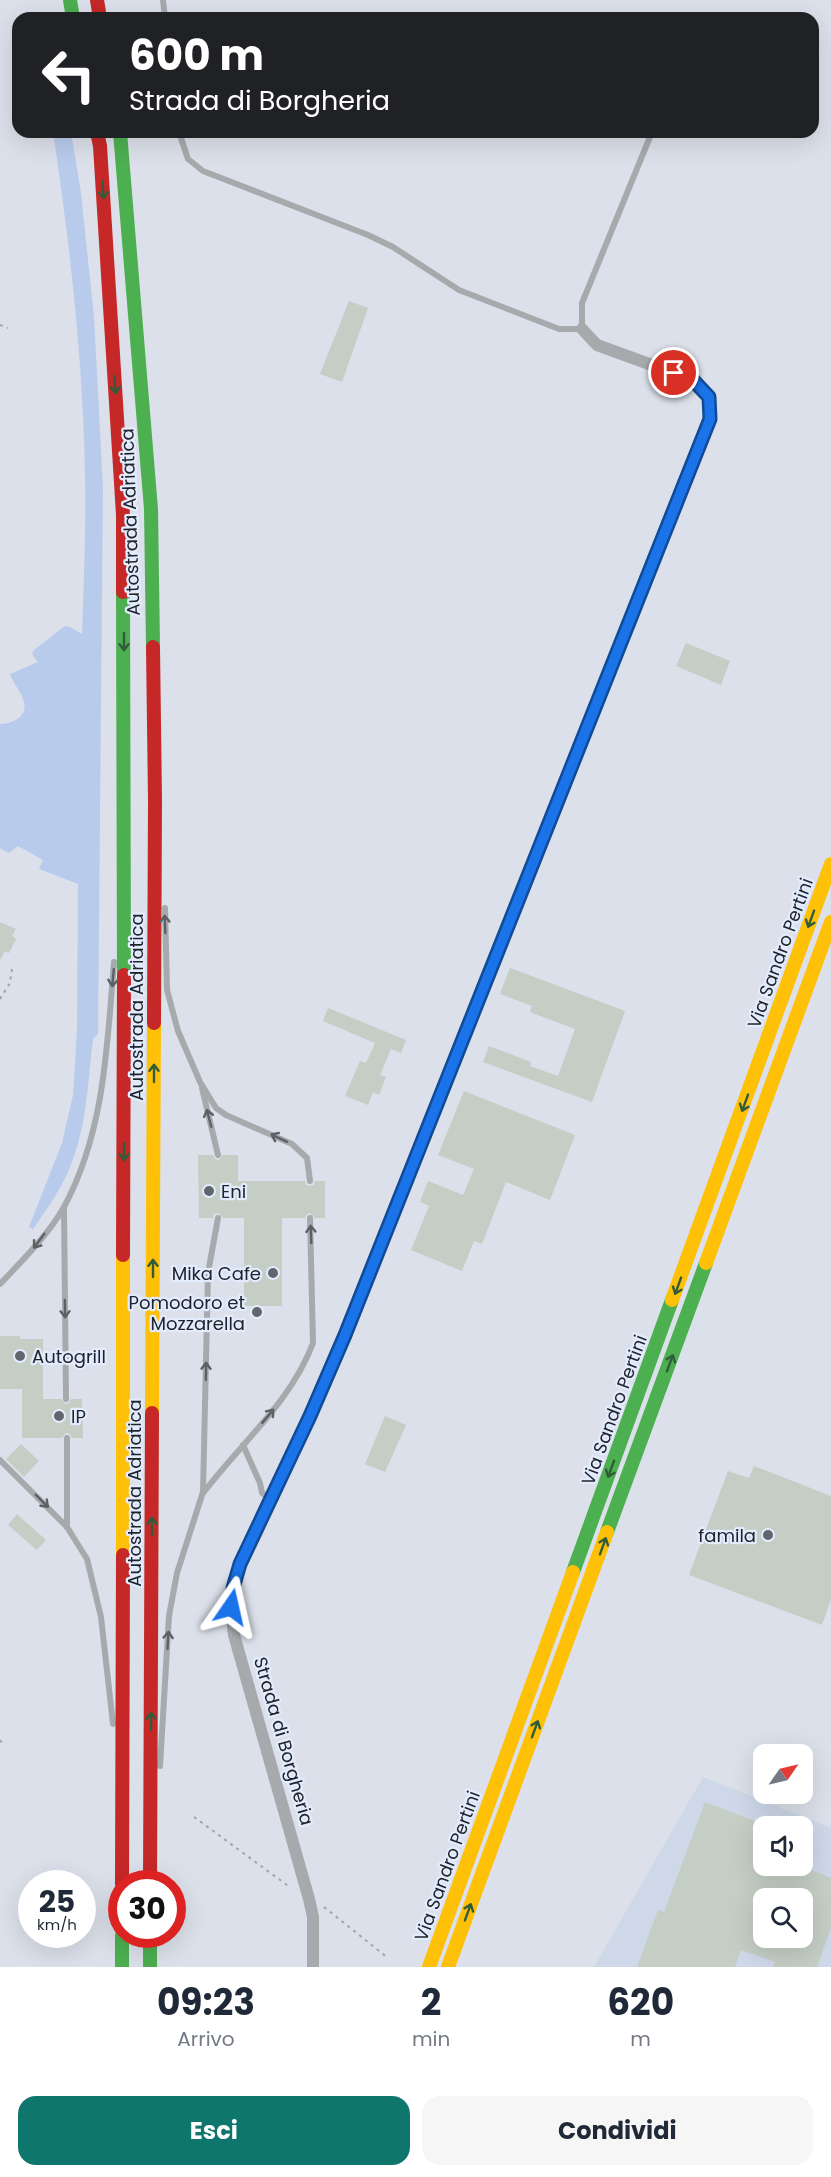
<!DOCTYPE html>
<html lang="it">
<style>
body{margin:0;font-family:Poppins,sans-serif;background:#f6f6f7;color:#1f2937;height:100vh;display:flex;flex-direction:column;font-size:22px;white-space:nowrap}
*{box-sizing:border-box;margin:0}
p{font-size:20px;color:#747a83}
.icon{flex:none;width:33px;height:33px;fill:none;stroke:currentColor;stroke-width:2;stroke-linecap:round;stroke-linejoin:round}
.map{position:relative;height:1967px;overflow:hidden}
.panel{display:flex;flex-direction:column;background:#fff;flex:1}
.panel>*{flex:none}
.hud{position:absolute;left:12px;top:12px;width:807px;height:126px;border-radius:18px;box-shadow:0 6px 24px #0002;background:#202124;color:#fff;overflow:hidden}
.needle{width:39px;rotate:56deg}
.tools{position:absolute;left:753px;top:1744px;display:grid;gap:12px}
.tools a{display:grid;place-items:center;width:60px;height:60px;border-radius:12px;background:#fff;box-shadow:0 6px 24px #0002;font-size:30px}
.speed{position:absolute;left:18px;top:1870px;display:flex;gap:12px;font-size:30px;font-weight:700;text-align:center}
.speed>*{display:grid;place-content:center;width:78px;height:78px;border-radius:50%;background:#fff;box-shadow:0 6px 24px #0002;line-height:1}
.speed small{font-size:15px;font-weight:400}
.speed .limit{border:9px solid #d22;background:#fff;color:#111}
.pin{position:absolute;display:grid;place-items:center;width:51px;height:51px;color:#fff;margin:-26px;border:3px solid #fff;border-radius:50%;box-shadow:0 2px 6px #0007}
.me{position:absolute;width:66px;margin:-33px;rotate:11deg;stroke-linejoin:round;filter:drop-shadow(0 0 4px #0008)}
.turn{display:flex;align-items:center;gap:21px;height:126px;padding:0 18px;font-size:27px}
.turn .icon{width:78px;height:78px;stroke-width:2.5}
.turn b{display:block;font-size:42px;line-height:51px}
.eta{display:flex;justify-content:space-evenly;align-items:center;height:102px;text-align:center}
.eta b{font-size:36px;font-weight:700;line-height:42px}
.button{display:flex;gap:12px;margin-top:auto;padding:12px 18px}
.button a{flex:1;height:69px;border-radius:18px;background:#0f766e;color:#fff;font-size:24px;font-weight:700;line-height:69px;text-align:center}
.button a+a{background:#f6f6f7;color:#1f2937}
.map>svg:first-child{display:block}
.built{fill:#ced8e9;fill-rule:evenodd}
.green{fill:#b8cbec}
.building{fill:#c4cec5;fill-rule:evenodd}
.lines{fill:none;stroke-linecap:round;stroke-linejoin:round}
.path{stroke:#a1a4a8;stroke-width:2;stroke-dasharray:3 4.5;stroke-linecap:butt}
.lane{stroke:#a7aaad;stroke-width:6}
.street{stroke:#a7aaad;stroke-width:12}
.fast{stroke:#4caf50;stroke-width:14}
.slow{stroke:#ffc107;stroke-width:14}
.jam{stroke:#c62828;stroke-width:14}
.oneway{stroke:#325c39}
.oneway2{stroke:#5d6065}
.route-casing{stroke:#114b97;stroke-width:15}
.route{stroke:#1a73e8;stroke-width:10}
.poi-dot{fill:#61666d;stroke:#e2ecfe;stroke-width:2}
.labels{text-anchor:middle;dominant-baseline:central;stroke-width:4.5;stroke-linejoin:round;paint-order:stroke}
.street-label{font-size:18px;fill:#20242a;stroke:#e2ecfe}
.poi-label{font-size:18px;fill:#20242a;stroke:#e2ecfe;text-anchor:start}
</style>
<div class="map">
<svg width="831" height="1967" viewBox="0 0 831 1967">
<rect width="100%" height="100%" fill="#dbe0ea"/>
<path class="built" d="M703,1777L831,1828V1967H594ZM764,1827H802V1866H764ZM764,1899H802V1938H764Z"/>
<path class="green" d="M53,132H71L81,193L94,317L103,488L98,1034L93,1039C88,1080 87,1123 72,1162C63,1186 48,1208 33,1229L29,1227L62,1143L73,1095L77,1030L78,884L39,869L43,860L18,846L9,853L0,848V724C6,724 13,722 19,718C34,705 15,688 10,674L38,662L32,654L34,650L65,626L70,627L82,634C84,581 86,527 85,474C83,360 70,245 53,132Z"/>
<g class="building">
<path d="M349,301L368,308L342,382L320,374Z"/>
<path d="M686,643L730,661L721,685L676,666Z"/>
<path d="M0,922L16,929L12,936L16,939L9,953L5,951L0,960Z"/>
<path d="M510,968L625,1011L592,1102L483,1062L489,1046L531,1062L530,1066L558,1076L575,1029L530,1012L532,1006L500,994Z"/>
<path d="M328,1008L406,1040L401,1053L391,1049L380,1075L386,1077L379,1095L373,1092L368,1105L345,1096L360,1061L366,1063L375,1043L323,1021Z"/>
<path d="M464,1091L575,1135L550,1200L506,1182L482,1244L474,1241L462,1271L411,1250L429,1206L420,1202L428,1181L463,1195L474,1169L438,1155Z"/>
<path d="M198,1155H213L215,1159L219,1160L223,1155H238V1181H305L306,1185L310,1186L314,1185L315,1181H325V1218H315L310,1213L307,1214L305,1218H282V1306H244V1218H223L218,1213L214,1214L213,1218H199Z"/>
<path d="M0,1336H20V1339H43V1399H61L65,1404L69,1403L71,1399H82L83,1438H72L70,1434L66,1433L62,1438H22V1389H0Z"/>
<path d="M385,1416L406,1425L385,1472L365,1464Z"/>
<path d="M21,1444L39,1461L24,1477L6,1459Z"/>
<path d="M754,1466L831,1496V1599L822,1625L689,1575L728,1471L749,1478Z"/>
<path d="M17,1514L46,1540L37,1550L8,1525Z"/>
<path d="M705,1802L768,1826L757,1827L764,1829V1866H802L831,1878V1928L817,1967H773L775,1962L741,1950L735,1967H637L658,1910L664,1912ZM764,1899H802V1938H764Z"/>
</g>
<g class="lines">
<g class="path">
<path d="M0,325L8,328"/>
<path d="M0,999L10,983L12,969"/>
<path d="M0,1740L4,1746"/>
<path d="M194,1817L291,1888"/>
<path d="M324,1907L388,1958"/>
</g>
<g class="lane">
<path d="M163,0L165,18"/>
<path d="M179,132L188,159L203,171L368,235L393,247L459,290L559,329H582V303L652,132"/>
<path d="M165,908L167,990L178,1031L200,1082L216,1108L226,1115L292,1144L307,1158L310,1181"/>
<path d="M202,1088L218,1155"/>
<path d="M64,1209L66,1399"/>
<path d="M0,1284C22,1261 49,1234 64,1207C105,1131 107,1045 114,962"/>
<path d="M67,1438V1527"/>
<path d="M243,1445L260,1483L262,1493L271,1499"/>
<path d="M0,1460L67,1527L87,1559L101,1617L113,1724"/>
<path d="M204,1492C241,1443 291,1402 313,1343L310,1218"/>
<path d="M160,1766L169,1616L177,1573L203,1492L208,1273L218,1218"/>
</g>
<path class="street" d="M313,1967V1917L309,1899L234,1635C230,1604 231,1594 241,1564L310,1416L345,1335L710,419L709,397L693,380L597,345L582,329"/>
<g class="fast">
<path d="M70,0L73,18"/>
<path d="M120,132L151,509L153,647"/>
<path d="M123,592L124,975"/>
<path d="M607,1532L706,1263"/>
<path d="M573,1572L672,1300"/>
<path d="M122,1935V1967"/>
<path d="M150,1935V1967"/>
</g>
<g class="slow">
<path d="M706,1263L831,922"/>
<path d="M672,1300L831,864"/>
<path d="M152,1413L154,1023"/>
<path d="M123,1555V1255"/>
<path d="M429,1967L573,1572"/>
<path d="M448,1967L607,1532"/>
</g>
<g class="jam">
<path d="M97,0L100,18"/>
<path d="M97,132L100,146L123,515V592"/>
<path d="M153,647L155,800L154,1023"/>
<path d="M123,1255L124,975"/>
<path d="M122,1884L123,1555"/>
<path d="M150,1884L152,1413"/>
</g>
</g>
<defs><path id="oneway-shaft" d="M-6 0H5M1.5-3L5.5 0L1.5 3" fill="none" stroke-width="1.6" stroke-linecap="round" stroke-linejoin="round" transform="scale(1.5)"/></defs>
<g class="oneway">
<use href="#oneway-shaft" transform="translate(103 190) rotate(86)"/>
<use href="#oneway-shaft" transform="translate(115 385) rotate(86)"/>
<use href="#oneway-shaft" transform="translate(124 642) rotate(90)"/>
<use href="#oneway-shaft" transform="translate(811 919) rotate(110)"/>
<use href="#oneway-shaft" transform="translate(154 1073) rotate(-90)"/>
<use href="#oneway-shaft" transform="translate(745 1103) rotate(110)"/>
<use href="#oneway-shaft" transform="translate(124 1152) rotate(90)"/>
<use href="#oneway-shaft" transform="translate(153 1268) rotate(-90)"/>
<use href="#oneway-shaft" transform="translate(678 1286) rotate(110)"/>
<use href="#oneway-shaft" transform="translate(670 1363) rotate(-70)"/>
<use href="#oneway-shaft" transform="translate(611 1469) rotate(110)"/>
<use href="#oneway-shaft" transform="translate(152 1526) rotate(-90)"/>
<use href="#oneway-shaft" transform="translate(603 1546) rotate(-70)"/>
<use href="#oneway-shaft" transform="translate(151 1721) rotate(-90)"/>
<use href="#oneway-shaft" transform="translate(535 1729) rotate(-70)"/>
<use href="#oneway-shaft" transform="translate(468 1912) rotate(-70)"/>
</g>
<g class="oneway2">
<use href="#oneway-shaft" transform="translate(165 924) rotate(-92)"/>
<use href="#oneway-shaft" transform="translate(113 978) rotate(95)"/>
<use href="#oneway-shaft" transform="translate(209 1118) rotate(-104)"/>
<use href="#oneway-shaft" transform="translate(279 1138) rotate(-155)"/>
<use href="#oneway-shaft" transform="translate(311 1234) rotate(-92)"/>
<use href="#oneway-shaft" transform="translate(39 1241) rotate(127)"/>
<use href="#oneway-shaft" transform="translate(65 1309) rotate(89)"/>
<use href="#oneway-shaft" transform="translate(206 1371) rotate(-89)"/>
<use href="#oneway-shaft" transform="translate(268 1416) rotate(-50)"/>
<use href="#oneway-shaft" transform="translate(42 1501) rotate(45)"/>
<use href="#oneway-shaft" transform="translate(168 1640) rotate(-87)"/>
</g>
<g class="lines">
<g class="route-casing">
<path id="route" d="M231,1607L233,1588L240,1564L310,1416L345,1335L710,419L709,397L693,380L674,373"/>
</g>
<use href="#route" class="route"/>
</g>
<g class="poi-dot">
<circle cx="209" cy="1191" r="6"/>
<circle cx="273" cy="1273" r="6"/>
<circle cx="257" cy="1312" r="6"/>
<circle cx="20" cy="1356" r="6"/>
<circle cx="59" cy="1416" r="6"/>
<circle cx="768" cy="1535" r="6"/>
</g>
<g class="labels">
<g class="street-label">
<text transform="translate(130 522) rotate(-92)">Autostrada Adriatica</text>
<text transform="translate(780 953) rotate(-70)">Via Sandro Pertini</text>
<text transform="translate(136 1007) rotate(-90)">Autostrada Adriatica</text>
<text transform="translate(614 1410) rotate(-70)">Via Sandro Pertini</text>
<text transform="translate(134 1493) rotate(-90)">Autostrada Adriatica</text>
<text transform="translate(284 1741) rotate(74)">Strada di Borgheria</text>
<text transform="translate(447 1866) rotate(-70)">Via Sandro Pertini</text>
</g>
<g class="poi-label">
<text x="221" y="1191">Eni</text>
<text x="261" y="1273" text-anchor="end">Mika Cafe</text>
<text x="245" y="1302" text-anchor="end">Pomodoro et<tspan x="245" dy="21">Mozzarella</tspan></text>
<text x="32" y="1356">Autogrill</text>
<text x="71" y="1416">IP</text>
<text x="756" y="1535" text-anchor="end">famila</text>
</g>
</g>
</svg>
<div class="tools">
<a><svg class="needle" viewBox="-14 -14 28 28"><path d="M0-13l5 13h-10z" fill="#e53935"/><path d="M0 13l5-13h-10z" fill="#747a83"/></svg></a>
<a><svg class="icon" aria-label="sound" viewBox="0 0 24 24"><path d="M4 9h4l5-4v14l-5-4H4zM17 9q2 3 0 6"/></svg></a>
<a><svg class="icon" aria-label="search" viewBox="0 0 24 24"><circle cx="10" cy="10" r="6"/><path d="M15 15l6 6"/></svg></a>
</div>
<div class="speed"><div>25<small>km/h</small></div><div class="limit">30</div></div>
<div class="pin" style="left:674px;top:373px;background:#d93025"><svg class="icon" aria-label="arrive" viewBox="0 0 24 24"><path d="M6 21V4h12l-3 4 3 4H6"/></svg></div>
<svg class="me" style="left:231px;top:1607px" viewBox="-20 -20 40 40"><path d="M0-17L14 15 0 8-14 15z" fill="#1a73e8" stroke="#fff" stroke-width="4"/></svg>
<div class="hud">
<div class="turn"><svg class="icon" aria-label="left" viewBox="0 0 24 24"><path d="M17 20v-9H6M10 6l-5 5 5 5"/></svg><div><b>600 m</b>Strada di Borgheria</div></div>
</div>
</div>
<section class="panel">
<div class="eta">
<div><b>09:23</b><p>Arrivo</p></div>
<div><b>2</b><p>min</p></div>
<div><b>620</b><p>m</p></div>
</div>
<div class="button"><a>Esci</a><a>Condividi</a></div>
</section>
